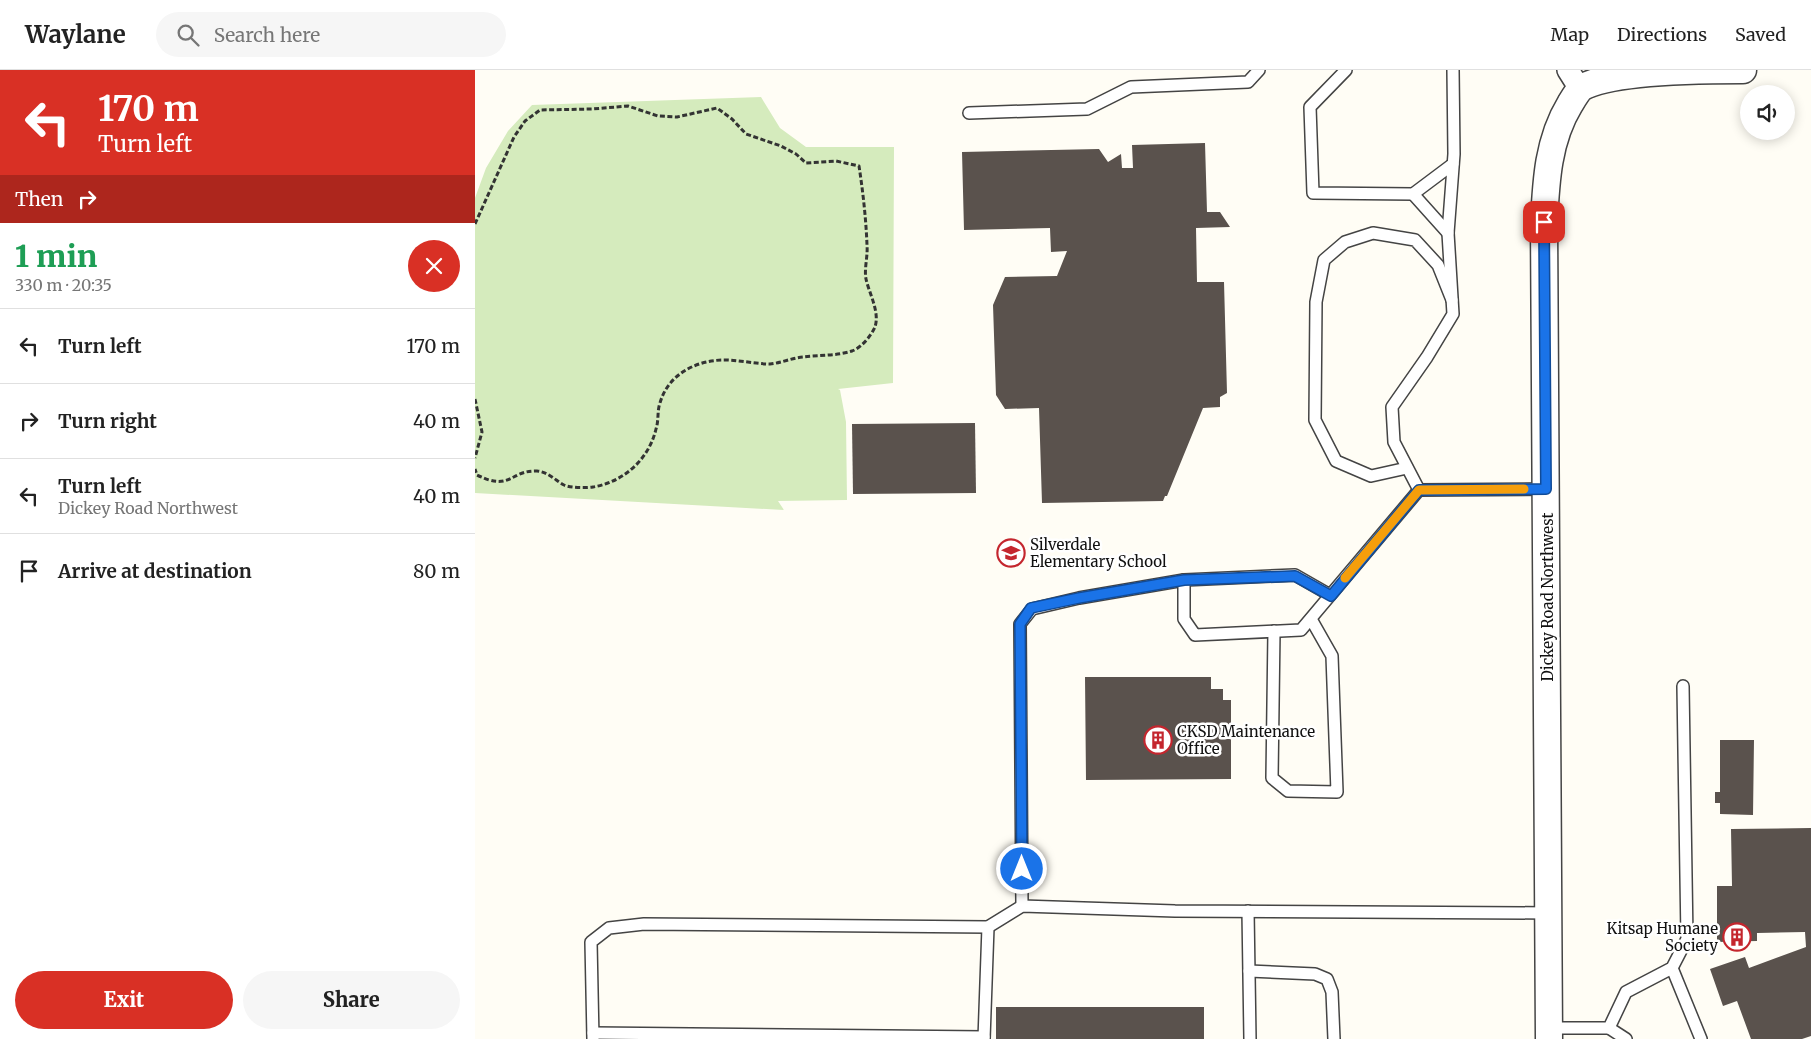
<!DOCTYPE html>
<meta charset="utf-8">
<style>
body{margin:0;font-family:Merriweather,serif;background:#f6f6f6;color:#222;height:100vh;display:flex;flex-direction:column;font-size:19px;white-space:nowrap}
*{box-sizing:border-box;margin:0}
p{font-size:16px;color:#767676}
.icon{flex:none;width:28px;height:28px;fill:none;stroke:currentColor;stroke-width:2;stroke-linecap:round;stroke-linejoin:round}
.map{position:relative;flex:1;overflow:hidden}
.side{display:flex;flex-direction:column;background:#fff;width:475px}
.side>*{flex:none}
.guide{background:#d93025;color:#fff;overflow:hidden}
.buttons{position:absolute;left:1265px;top:15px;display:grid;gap:10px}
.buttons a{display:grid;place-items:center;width:55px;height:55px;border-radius:50%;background:#fff;box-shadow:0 2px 12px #0003;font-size:25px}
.pin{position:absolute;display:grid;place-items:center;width:42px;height:42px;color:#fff;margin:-21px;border-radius:10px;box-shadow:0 2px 8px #0006}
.me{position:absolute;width:55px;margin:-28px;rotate:0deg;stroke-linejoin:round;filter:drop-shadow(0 0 4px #0008)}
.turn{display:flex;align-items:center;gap:18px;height:105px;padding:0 15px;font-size:22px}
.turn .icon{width:65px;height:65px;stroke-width:2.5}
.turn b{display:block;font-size:35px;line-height:42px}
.then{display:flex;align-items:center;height:48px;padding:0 15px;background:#0003;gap:10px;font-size:19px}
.round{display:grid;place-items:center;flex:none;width:52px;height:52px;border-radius:26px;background:#f6f6f6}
.headline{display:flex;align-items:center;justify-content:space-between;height:85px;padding:0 15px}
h1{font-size:30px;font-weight:800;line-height:38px;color:#1e9e55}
.primary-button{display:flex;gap:10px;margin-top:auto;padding:10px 15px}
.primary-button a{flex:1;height:58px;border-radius:30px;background:#d93025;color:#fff;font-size:20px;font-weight:800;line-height:58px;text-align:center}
.primary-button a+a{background:#f6f6f6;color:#222}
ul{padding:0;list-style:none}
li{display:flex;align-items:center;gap:15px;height:75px;padding:0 15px;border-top:1px solid #e0e0e0}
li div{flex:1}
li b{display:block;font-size:19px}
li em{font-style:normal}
header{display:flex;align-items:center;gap:30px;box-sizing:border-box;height:70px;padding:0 25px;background:#fff;border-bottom:1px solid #e0e0e0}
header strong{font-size:24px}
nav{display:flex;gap:28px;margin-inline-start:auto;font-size:18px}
.search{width:350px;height:45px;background:#f6f6f6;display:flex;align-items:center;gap:12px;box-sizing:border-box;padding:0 18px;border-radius:28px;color:#767676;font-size:19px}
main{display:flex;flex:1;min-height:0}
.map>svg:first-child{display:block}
.green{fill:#d5ebbd}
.building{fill:#5a524d}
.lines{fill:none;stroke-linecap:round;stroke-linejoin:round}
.service-casing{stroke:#444;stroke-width:14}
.minor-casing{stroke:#444;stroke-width:24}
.tertiary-casing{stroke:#444;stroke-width:29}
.path{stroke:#333;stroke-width:3;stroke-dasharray:5 2.5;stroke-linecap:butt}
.service{stroke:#fff;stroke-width:11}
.minor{stroke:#fff;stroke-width:21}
.tertiary{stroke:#fff;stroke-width:26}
.route-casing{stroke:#114b97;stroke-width:12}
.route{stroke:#1a73e8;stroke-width:9}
.slow{stroke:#f59e0b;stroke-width:9}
.labels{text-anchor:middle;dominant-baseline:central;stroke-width:5;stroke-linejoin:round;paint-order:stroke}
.poi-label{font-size:15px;fill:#111;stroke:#fff;text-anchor:start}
.street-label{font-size:15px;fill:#111;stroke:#fff}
</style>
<header>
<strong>Waylane</strong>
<div class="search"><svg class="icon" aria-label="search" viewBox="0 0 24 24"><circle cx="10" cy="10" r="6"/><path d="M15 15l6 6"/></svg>Search here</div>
<nav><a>Map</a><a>Directions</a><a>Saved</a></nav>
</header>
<main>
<section class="side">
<div class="guide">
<div class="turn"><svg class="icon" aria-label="left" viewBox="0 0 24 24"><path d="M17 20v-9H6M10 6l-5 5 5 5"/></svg><div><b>170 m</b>Turn left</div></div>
<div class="then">Then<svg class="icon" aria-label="right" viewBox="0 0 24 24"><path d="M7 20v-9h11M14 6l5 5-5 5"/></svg></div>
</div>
<div class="headline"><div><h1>1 min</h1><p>330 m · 20:35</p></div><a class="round" style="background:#d93025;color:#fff"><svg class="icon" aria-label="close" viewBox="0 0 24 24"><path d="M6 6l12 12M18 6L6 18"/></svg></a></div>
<ul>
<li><svg class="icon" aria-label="left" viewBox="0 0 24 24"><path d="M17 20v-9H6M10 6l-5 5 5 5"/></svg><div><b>Turn left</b></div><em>170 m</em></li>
<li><svg class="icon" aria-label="right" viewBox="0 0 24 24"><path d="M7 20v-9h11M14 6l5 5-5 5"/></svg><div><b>Turn right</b></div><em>40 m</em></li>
<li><svg class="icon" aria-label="left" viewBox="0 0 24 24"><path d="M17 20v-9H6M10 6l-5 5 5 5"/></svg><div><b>Turn left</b><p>Dickey Road Northwest</p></div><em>40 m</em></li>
<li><svg class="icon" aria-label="arrive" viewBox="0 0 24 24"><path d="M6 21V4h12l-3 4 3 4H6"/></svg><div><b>Arrive at destination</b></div><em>80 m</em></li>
</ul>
<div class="primary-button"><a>Exit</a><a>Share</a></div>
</section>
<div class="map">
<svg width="1336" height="969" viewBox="0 0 1336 969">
<rect width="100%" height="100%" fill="#fffdf5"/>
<path class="green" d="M286,27L305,58L331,77H419L418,313L363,319L365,320L371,352L372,430L303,431L309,440L0,423V128L11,98L33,61L57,35Z"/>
<g class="building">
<path d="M730,73L732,142H745L755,157L721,158L722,212H749L752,323L745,327V337L728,338L692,426H690L688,431L567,433L564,338L530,339L521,325L518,235L530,207L582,206L592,181L576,182L575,158L489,160L487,82L624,79L633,92L646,84L647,98H658L657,75Z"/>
<path d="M500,353L501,423L378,424L377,354Z"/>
<path d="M610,607H736V619H748V630H756V709L611,710Z"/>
<path d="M1245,670H1279L1278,745L1245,744V733H1240V722H1245Z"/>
<path d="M1336,758V966L1327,969H1276L1262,931L1248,936L1235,899L1270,887L1274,898L1331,877L1330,862L1282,863V871L1242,872V816H1257L1256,759Z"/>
<rect x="521" y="937" width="208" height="32"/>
</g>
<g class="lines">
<g class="service-casing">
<g id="service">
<path d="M871,0L835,37L838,123L938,124L978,94"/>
<path d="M494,43L612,39L656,17L773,12L784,0"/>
<path d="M938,124L973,163"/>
<path d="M932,398L896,406L861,391L840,350L841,232L849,190L870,172L898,163L940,170L963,195L977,230"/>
<path d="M944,420L919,372L917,337L952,287L978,244L973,163L979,84L978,0"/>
<path d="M855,525L820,505L709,510V549L720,565L826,560L944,420L1071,419"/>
<path d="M799,561L797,708L813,721L862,722L857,586L836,549"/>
<path d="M547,836L545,554L557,539L604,528L709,510"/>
<path d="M773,841L775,969"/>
<path d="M1197,898L1226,969"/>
<path d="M774,901L840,904L852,909L857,922L859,969"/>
<path d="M1074,958H1134L1151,922L1197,898L1212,869L1208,616"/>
<path d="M1134,958L1151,969"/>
<path d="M118,963L509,967"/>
<path d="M118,969L116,872L134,858L169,854L513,857L547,836L700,841L1073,843"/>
<path d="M509,969L513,857"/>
</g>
</g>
<g class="minor-casing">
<path id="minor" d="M1093,0L1105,19"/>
</g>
<g class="tertiary-casing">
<path id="tertiary" d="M1074,969L1069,152C1071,111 1073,70 1095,34C1098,29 1102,22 1106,18C1137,0 1228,0 1268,0"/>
</g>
<g class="path">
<path d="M0,154L39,67L50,51L65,40L117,39L153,36L183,46L202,47L242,38L257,49L271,64L306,76L321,84L331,93L361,91L384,96C388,122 391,149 392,175C393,186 389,199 391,209C394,223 405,242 400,257C396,266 386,278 377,281C362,286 343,285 328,287C317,288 306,293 295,294C280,294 265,290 249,290C222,290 193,304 185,333C182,341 184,350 181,359C174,389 149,412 118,417C111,418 95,418 89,415C80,410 73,402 62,401C35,400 36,422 2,405L0,399"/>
<path d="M0,329L7,362L0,388"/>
</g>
<use href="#service" class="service"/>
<use href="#minor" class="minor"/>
<use href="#tertiary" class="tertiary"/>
</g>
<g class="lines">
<g class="route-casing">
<path id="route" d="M547,799L545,554L556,538L604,528L709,510L820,506L856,526L944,420L1071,419L1069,152"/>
</g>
<use href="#route" class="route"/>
<path class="slow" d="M870,508L944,420L1049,419"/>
</g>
<defs>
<g id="school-ring" transform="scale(1.4375)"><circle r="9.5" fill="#fff" stroke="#c4262e" stroke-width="1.5"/><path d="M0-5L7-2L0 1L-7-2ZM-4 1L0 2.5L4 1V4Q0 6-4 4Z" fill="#c4262e"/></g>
<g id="building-ring" transform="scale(1.4375)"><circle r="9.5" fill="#fff" stroke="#c4262e" stroke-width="1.5"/><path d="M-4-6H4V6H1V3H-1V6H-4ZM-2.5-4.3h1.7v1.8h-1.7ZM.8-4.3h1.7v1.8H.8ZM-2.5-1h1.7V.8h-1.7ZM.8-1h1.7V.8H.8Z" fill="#c4262e"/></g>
</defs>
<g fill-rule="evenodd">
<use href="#school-ring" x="536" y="483"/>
<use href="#building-ring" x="683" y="670"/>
<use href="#building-ring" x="1262" y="867"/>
</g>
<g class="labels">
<g class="poi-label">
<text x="555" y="474">Silverdale<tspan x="555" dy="17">Elementary School</tspan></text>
<text x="702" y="661">CKSD Maintenance<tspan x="702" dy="17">Office</tspan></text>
<text x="1243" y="858" text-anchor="end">Kitsap Humane<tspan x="1243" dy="17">Society</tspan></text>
</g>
<g class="street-label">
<text transform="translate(1072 527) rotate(-90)">Dickey Road Northwest</text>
</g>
</g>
</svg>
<div class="buttons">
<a><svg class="icon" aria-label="sound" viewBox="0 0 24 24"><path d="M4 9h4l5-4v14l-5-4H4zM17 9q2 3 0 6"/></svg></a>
</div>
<div class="pin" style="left:1069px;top:152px;background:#d93025"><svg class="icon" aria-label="arrive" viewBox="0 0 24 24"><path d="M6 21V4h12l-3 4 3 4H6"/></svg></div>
<svg class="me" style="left:547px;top:799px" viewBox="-20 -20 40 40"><circle r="17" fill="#1a73e8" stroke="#fff" stroke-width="3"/><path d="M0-11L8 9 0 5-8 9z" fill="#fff"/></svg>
</div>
</main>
